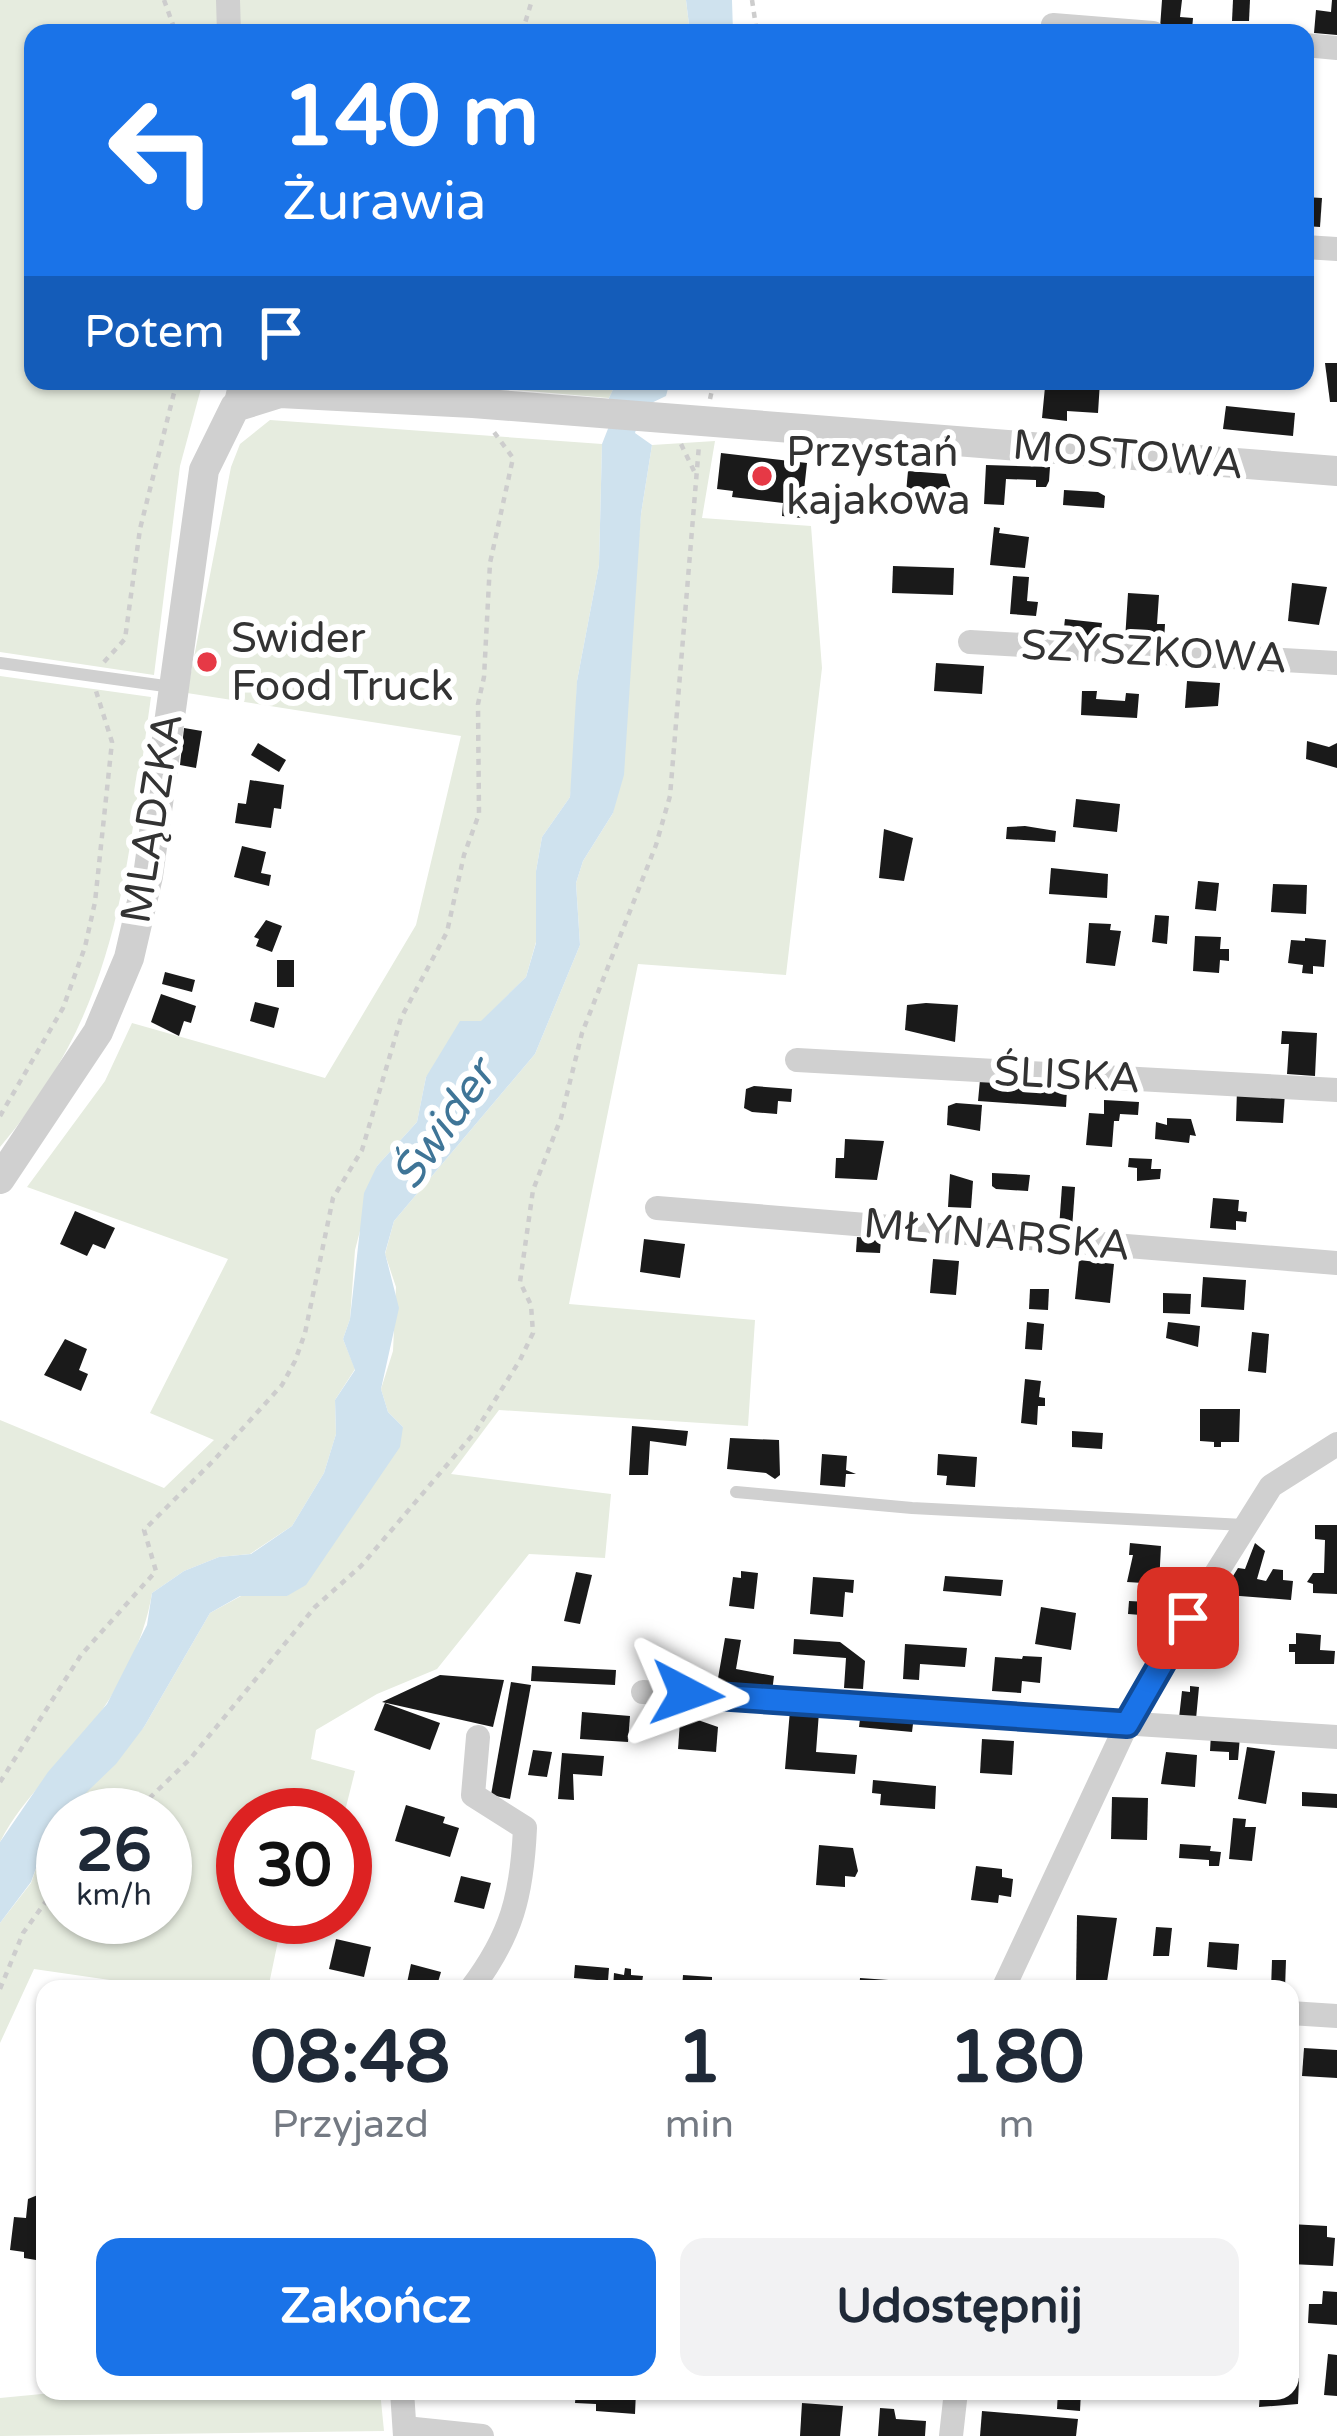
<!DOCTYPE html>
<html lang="pl">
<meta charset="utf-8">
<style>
body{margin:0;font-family:"Varela Round",sans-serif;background:#f2f2f3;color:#1f2937;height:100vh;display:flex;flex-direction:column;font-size:45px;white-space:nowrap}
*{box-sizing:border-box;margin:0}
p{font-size:39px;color:#747a83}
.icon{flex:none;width:66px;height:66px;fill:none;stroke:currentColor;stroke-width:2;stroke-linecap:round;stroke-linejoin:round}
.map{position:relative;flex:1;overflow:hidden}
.details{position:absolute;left:36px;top:1980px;width:1263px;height:420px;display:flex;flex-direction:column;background:#fff;border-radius:24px;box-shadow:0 3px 9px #0004}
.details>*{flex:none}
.top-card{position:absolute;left:24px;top:24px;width:1290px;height:366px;border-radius:24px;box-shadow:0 3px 9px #0004;background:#1a73e8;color:#fff;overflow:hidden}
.speed{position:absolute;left:36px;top:1788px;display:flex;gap:24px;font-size:60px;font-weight:700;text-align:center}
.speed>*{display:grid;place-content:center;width:156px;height:156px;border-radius:50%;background:#fff;box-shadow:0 3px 9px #0004;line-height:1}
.speed small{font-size:30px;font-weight:400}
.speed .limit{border:18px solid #d22;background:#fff;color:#111}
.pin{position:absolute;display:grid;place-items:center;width:102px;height:102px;color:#fff;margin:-51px;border-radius:24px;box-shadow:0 6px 18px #0006}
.me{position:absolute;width:132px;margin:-66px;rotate:94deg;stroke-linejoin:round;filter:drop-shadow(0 0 9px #0008)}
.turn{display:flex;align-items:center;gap:42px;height:252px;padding:0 60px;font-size:54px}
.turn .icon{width:156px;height:156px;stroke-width:2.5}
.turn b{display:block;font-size:84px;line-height:102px}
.then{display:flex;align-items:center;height:114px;padding:0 60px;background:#0003;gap:24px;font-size:45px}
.eta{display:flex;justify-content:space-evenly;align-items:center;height:204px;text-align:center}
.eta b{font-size:72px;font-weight:800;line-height:84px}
.button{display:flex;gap:24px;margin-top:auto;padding:24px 60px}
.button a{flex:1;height:138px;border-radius:24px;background:#1a73e8;color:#fff;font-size:48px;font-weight:800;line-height:138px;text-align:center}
.button a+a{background:#f2f2f3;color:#1f2937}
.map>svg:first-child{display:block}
.green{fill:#e6ecdf}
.water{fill:#cfe2ee}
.building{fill:#1a1a1a}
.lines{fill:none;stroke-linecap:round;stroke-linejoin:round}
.path{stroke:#cdcdcd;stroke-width:4.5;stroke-dasharray:6 6;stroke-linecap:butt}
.service{stroke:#d0d0d0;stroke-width:12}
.minor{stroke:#d0d0d0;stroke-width:24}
.tertiary{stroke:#d0d0d0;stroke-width:30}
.route-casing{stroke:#114b97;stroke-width:30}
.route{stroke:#1a73e8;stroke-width:21}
.poi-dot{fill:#e63946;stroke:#fff;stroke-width:4.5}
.labels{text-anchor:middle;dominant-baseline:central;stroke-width:12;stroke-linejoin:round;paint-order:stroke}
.poi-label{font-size:42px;fill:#333;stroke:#fff;text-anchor:start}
.street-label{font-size:42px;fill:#333;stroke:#fff}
.water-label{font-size:45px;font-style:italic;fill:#3f7597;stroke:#fff}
</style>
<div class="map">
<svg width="1337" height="2436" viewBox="0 0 1337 2436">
<rect width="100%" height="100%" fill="#fff"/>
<g class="green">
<path d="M0,0H218L219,33H33V381H203L180,466L154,675L0,652Z"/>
<path d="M238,0H686L690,33H239Z"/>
<path d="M413,381H617L609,398Z"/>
<path d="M270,420L602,444L599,565L577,681L575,764L570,797L542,837L536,871V942L526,977L426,1077L417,1122L377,1166L355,1250L350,1319L343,1339L355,1369L335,1400L336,1434L324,1473L292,1526L250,1554L219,1557L184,1571L152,1593C144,1644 115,1697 82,1737C54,1772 20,1802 0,1842V1420L164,1488L214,1440L150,1413L228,1259L27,1187L105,1081L132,1023L325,1078L416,925L461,736L187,693L231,467L240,444Z"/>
<path d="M715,441L702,518L811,526L822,668L786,975L638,964L569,1304L755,1320L748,1426L499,1410L451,1474L611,1494L605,1558L529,1554L437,1669L377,1694L316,1730L311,1759L355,1771L344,1815H243V1917H283L268,1989H172L34,1969L0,2043V1923L31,1883L45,1843L63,1817V1917H165V1815H64L144,1727L210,1613L241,1596H287L403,1427L388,1412L381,1389L393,1351L396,1287L385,1254L394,1221L535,1054L580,945L576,883L583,861L613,813L641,514L652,445Z"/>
<path d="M0,676L151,697C126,872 121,1005 0,1147Z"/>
<path d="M73,2391H380L384,2431L0,2436V2398Z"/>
</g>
<g class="water">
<path d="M686,0H732L733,33H690Z"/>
<path d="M617,381H670L666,396L643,407L635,433L652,445L641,514L624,775L613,813L583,861L576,883L580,945L535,1054L394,1221L385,1253L399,1308L381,1389L388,1412L403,1427L400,1447L306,1585L287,1596H240L210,1613L144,1727L116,1764L63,1815L45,1843L31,1882L0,1923V1842L48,1772L107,1704L147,1625L152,1593L184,1571L219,1557L251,1554L292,1526L324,1473L336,1434L335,1400L355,1370L343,1339L350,1319L364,1193L377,1166L417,1122L426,1077L460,1021H481L526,977L536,943V871L542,837L570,797L577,681L599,565L602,444L613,416L609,398Z"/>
</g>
<g class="building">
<path d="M1162,0H1182L1180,17L1193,18L1192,30L1160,28Z"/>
<path d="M1233,0H1250L1249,21H1232Z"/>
<path d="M1332,0H1337V35L1314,33L1316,10L1331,12Z"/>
<path d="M1305,197L1322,198L1320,227L1305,226Z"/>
<path d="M1325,363H1337V402H1330Z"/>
<path d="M1057,381H1100L1098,413L1067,411V421L1042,418L1045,387L1056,388Z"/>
<path d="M1226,406L1295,413L1293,436L1223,429Z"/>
<path d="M721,453L807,463L801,518L782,516L783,503L732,497L733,491L717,489Z"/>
<path d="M986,465L1050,467L1049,481L1046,487H1036V480L1006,479L1004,505L984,504Z"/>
<path d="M908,471L946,474L952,493H906Z"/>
<path d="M1064,490L1098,492L1105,496L1104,508L1063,505Z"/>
<path d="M994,527L1000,528L999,533L1029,537L1025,568L990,565Z"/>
<path d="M893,566L954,568L953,595L892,593Z"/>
<path d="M1013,576L1029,577L1027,601L1038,602L1036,616L1010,614Z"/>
<path d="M1292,583L1327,587L1319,625L1288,621Z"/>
<path d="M1128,593L1159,595L1157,624H1165L1164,642L1125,640Z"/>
<path d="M1065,619L1102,623L1100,640L1063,636Z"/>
<path d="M936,663L984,666L982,694L934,691Z"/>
<path d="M1187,681L1220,683L1218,706L1185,708Z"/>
<path d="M1082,691H1097L1096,699L1125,701L1126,693L1139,694L1137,718L1081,715Z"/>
<path d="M184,728L202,731L196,768L180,765Z"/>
<path d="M1307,741L1329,747L1337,743V768L1306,759Z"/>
<path d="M258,743L286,760L279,772L251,755Z"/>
<path d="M250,780L284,785L281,809L274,808L271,828L235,823L238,803L246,804Z"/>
<path d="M1076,799L1120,804L1117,832L1073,827Z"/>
<path d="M1025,826L1056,831L1055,842L1006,839L1007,827Z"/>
<path d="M884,829L913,838L904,881L879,878Z"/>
<path d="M242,846L266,852L261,873L271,875L269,886L234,877Z"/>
<path d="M1051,868L1108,874L1107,898L1049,894Z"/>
<path d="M1198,881L1219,883L1216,911L1195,909Z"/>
<path d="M1273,884L1307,885L1306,914L1271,912Z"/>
<path d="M1155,915L1169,916L1167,944L1152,942Z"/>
<path d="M266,920L282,926L272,952L256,946L259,939L254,937Z"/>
<path d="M1089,923L1111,924L1110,930L1121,931L1115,966L1086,963Z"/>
<path d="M1195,936L1221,937L1220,949H1229V961L1220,960L1219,973L1193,971Z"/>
<path d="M1305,938L1326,940L1324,967L1313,966V974L1302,973L1303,965L1288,963L1291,940L1305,941Z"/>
<rect x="277" y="960" width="17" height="27"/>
<path d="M165,972L195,980L192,992L162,984Z"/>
<path d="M161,994L196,1006L191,1023L184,1021L179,1036L151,1022Z"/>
<path d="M255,1002L279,1008L274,1028L250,1021Z"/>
<path d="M926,1003L958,1005L955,1042L905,1030L907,1005Z"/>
<path d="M1282,1031L1317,1033L1315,1076L1287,1074L1289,1044H1281Z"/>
<path d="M980,1080L1067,1090L1066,1107L978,1101Z"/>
<path d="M754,1086L792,1089L791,1102L778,1101L777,1114L752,1112L744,1108L746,1089Z"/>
<path d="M1237,1090L1285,1092L1283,1123L1236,1121Z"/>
<path d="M1104,1100L1139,1102L1138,1115L1120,1114L1119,1121H1114L1112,1147L1086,1145L1089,1113L1104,1114Z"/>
<path d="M956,1103L982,1105L980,1131L947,1125L948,1106Z"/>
<path d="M1167,1118L1191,1119L1196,1136L1190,1135L1189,1143L1155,1139L1156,1122L1167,1125Z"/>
<path d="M845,1139L884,1141L877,1180L835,1178L836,1158H844Z"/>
<path d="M1129,1158L1152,1159L1151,1169H1161L1160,1179L1137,1181V1168L1128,1167Z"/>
<path d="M992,1173L1030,1175L1028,1191L996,1189L992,1186Z"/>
<path d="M950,1174L973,1181L971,1208L948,1207Z"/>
<path d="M1062,1186L1075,1187L1072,1229L1059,1228Z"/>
<path d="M1213,1198L1239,1200L1238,1211L1247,1212L1246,1222L1236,1221V1230L1210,1228Z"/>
<path d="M75,1211L115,1228L105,1249L93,1244L87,1256L60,1244Z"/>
<path d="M857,1237L881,1239L880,1253L856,1252Z"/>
<path d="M644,1239L685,1244L680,1278L640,1272Z"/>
<path d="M933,1259L959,1261L956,1295L930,1293Z"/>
<path d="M1079,1260L1114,1264L1110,1303L1075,1299Z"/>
<path d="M1203,1277L1246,1280L1244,1310L1201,1307Z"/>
<path d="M1030,1289H1049L1048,1310L1029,1309Z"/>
<path d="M1163,1293L1191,1294L1190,1314L1163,1313Z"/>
<path d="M1027,1322L1044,1324L1042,1350L1025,1349Z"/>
<path d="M1168,1322L1200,1326L1198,1347L1166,1338Z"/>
<path d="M1252,1332L1269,1334L1266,1373L1248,1371Z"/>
<path d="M65,1339L87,1349L79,1370L88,1374L81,1391L44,1375Z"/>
<path d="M1025,1379L1041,1381L1039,1397L1045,1398V1406H1038L1037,1425L1021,1423Z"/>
<path d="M1200,1409H1240L1239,1442H1221V1447H1214V1442L1200,1441Z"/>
<path d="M632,1426L688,1431L686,1446L650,1441L648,1475H629Z"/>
<path d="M1072,1431L1103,1433L1102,1449L1072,1447Z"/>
<path d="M730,1438L779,1440L780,1475L775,1479L766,1473L727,1469Z"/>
<path d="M822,1454L847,1456L846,1470L856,1474H846L845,1487L820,1485Z"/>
<path d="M938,1454L977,1457L975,1487L946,1485L947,1476L937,1475Z"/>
<path d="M1315,1525H1337V1594L1313,1593V1584L1307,1582L1313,1573H1324L1325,1540L1315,1539Z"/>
<path d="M1130,1543L1161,1546L1159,1584L1127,1582L1133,1555H1129Z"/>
<path d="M1255,1543L1265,1551L1257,1579L1266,1581L1273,1569L1283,1570V1580L1293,1581L1291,1600L1227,1595L1225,1589L1238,1568L1245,1569Z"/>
<path d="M741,1571L758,1573L754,1609L729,1606L733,1577L741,1578Z"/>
<path d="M576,1572L592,1575L580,1624L564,1621Z"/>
<path d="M945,1576L1003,1580L1001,1596L943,1591Z"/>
<path d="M813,1577L854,1580L853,1593L845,1592L843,1617L810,1614Z"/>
<path d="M1129,1601L1167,1603V1617L1128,1614Z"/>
<path d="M1041,1607L1076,1613L1071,1650L1035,1644Z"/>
<path d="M1296,1633L1321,1635L1320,1650L1335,1651L1334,1664H1295V1652H1289V1644H1296Z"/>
<path d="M725,1638L741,1640L736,1669L774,1676L772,1692L717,1684Z"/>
<path d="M794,1639L840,1642L865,1661L863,1689L844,1688L846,1658L793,1654Z"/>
<path d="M905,1644L967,1648L965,1667L920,1664L919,1680L903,1679Z"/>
<path d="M1023,1656L1042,1657L1040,1683L1022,1681L1021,1693L992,1691L995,1657L1022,1659Z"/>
<path d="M532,1666L616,1670L615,1685L531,1681Z"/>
<path d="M440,1675L504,1680L493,1727L382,1702Z"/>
<path d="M511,1682L531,1685L510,1799L491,1795Z"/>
<path d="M1190,1686L1199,1687L1196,1719L1179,1718L1182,1691L1190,1692Z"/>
<path d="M385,1703L440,1723L430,1750L374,1730Z"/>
<path d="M790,1710L819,1712L816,1752L857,1755L855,1774L785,1769Z"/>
<path d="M861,1711L914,1716L912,1732L859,1727Z"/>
<path d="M582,1712L630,1716L628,1742L580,1739Z"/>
<path d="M695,1719L718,1727L716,1752L678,1749L680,1721Z"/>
<path d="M1211,1734L1240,1736L1238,1760H1229V1752L1210,1751Z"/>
<path d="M982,1739L1014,1741L1012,1775L980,1773Z"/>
<path d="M1247,1747L1275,1751L1266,1804L1238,1799Z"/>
<path d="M533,1750L552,1752L547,1777L528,1775Z"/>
<path d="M1166,1752L1197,1755L1195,1787L1161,1784Z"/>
<path d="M562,1753L604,1756L602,1776L573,1774L574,1800L558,1799Z"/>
<path d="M873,1780L936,1786L935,1809L880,1805L881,1794L872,1793Z"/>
<path d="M1302,1792L1337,1794V1808L1302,1806Z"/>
<path d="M1112,1797L1148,1798L1147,1840L1111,1839Z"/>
<path d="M406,1805L445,1817L443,1823L459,1828L450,1857L395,1841Z"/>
<path d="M1233,1818L1246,1819L1245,1827H1256L1252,1861L1229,1859Z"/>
<path d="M1180,1844L1211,1846L1210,1851L1221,1852L1219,1866H1209V1860L1179,1858Z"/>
<path d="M819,1845L853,1848L858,1871L855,1877L845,1876V1887L816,1885Z"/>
<path d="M976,1866L1002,1869V1877L1013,1879L1011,1897L999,1895L998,1903L971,1900Z"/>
<path d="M461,1876L491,1883L484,1909L454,1902Z"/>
<path d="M1077,1915L1117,1918L1106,1988L1076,1986Z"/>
<path d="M1156,1927L1172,1928L1169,1956H1153Z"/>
<path d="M336,1939L371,1947L364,1977L329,1969Z"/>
<path d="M1209,1942L1239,1944L1237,1970L1207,1967Z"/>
<path d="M1272,1960H1286L1285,1989H1271Z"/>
<path d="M411,1964L441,1972L436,1989L407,1983Z"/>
<path d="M575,1965L609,1968L608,1981L574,1978Z"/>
<path d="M625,1968L631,1969V1975L643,1976L641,1989H613L614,1973L624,1975Z"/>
<path d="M683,1975L712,1977V1989H682Z"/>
<path d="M860,1978L917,1982L916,1989H859Z"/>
<path d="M1304,2048L1337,2050V2078L1302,2076Z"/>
<path d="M45,2192L36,2260L24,2258V2252L10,2250L14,2217L26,2218L28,2199Z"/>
<path d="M1290,2224L1327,2226V2237L1335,2238L1333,2266L1290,2264Z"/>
<path d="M1323,2291L1337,2292V2325L1308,2323L1309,2304H1322Z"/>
<path d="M1328,2354L1337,2355V2396L1324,2395Z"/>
<path d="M1290,2378H1299L1298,2404L1259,2407L1260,2391H1290Z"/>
<path d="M576,2391H636L635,2414L596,2411V2404L575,2403Z"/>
<path d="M1058,2391H1081L1080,2411L1057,2409Z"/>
<path d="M802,2403L843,2406L840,2436H800Z"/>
<path d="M880,2408L894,2409L896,2419L926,2421L925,2436H878Z"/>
<path d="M982,2411L1078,2419L1076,2436H980Z"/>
</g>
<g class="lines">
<g class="path">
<path d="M164,0L176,33"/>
<path d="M752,0L757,33"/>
<path d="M522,33L532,0"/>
<path d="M710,399L714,381"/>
<path d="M681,444L694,471"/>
<path d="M104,662L125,639L140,529L177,381"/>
<path d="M0,1116L63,1008L85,947L95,902L112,742L96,691"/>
<path d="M0,1782L81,1655L156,1571L144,1530L215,1459L282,1385L295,1361L305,1333L333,1198L362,1150L401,1018L447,932L464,855L479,814L478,704L484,677L490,563L513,458L491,428"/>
<path d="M132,1815L190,1759L315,1607L361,1566L475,1432L520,1360L533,1333L531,1305L520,1282L533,1190L561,1118L582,1033L656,845L670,796L699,445"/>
<path d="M0,1989L23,1933L63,1878"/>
</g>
<g class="service">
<path d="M0,663L172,687"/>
<path d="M736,1492L912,1508L1244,1525"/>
</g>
<g class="minor">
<path d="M228,0L229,33"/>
<path d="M1053,25L1153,33"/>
<path d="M1305,45L1337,48"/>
<path d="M1305,247L1337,249"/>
<path d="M235,407L241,381"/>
<path d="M970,642L1337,663"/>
<path d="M797,1060L1337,1090"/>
<path d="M657,1208L1337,1263"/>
<path d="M643,1692L1337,1737"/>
<path d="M471,1989C512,1935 522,1895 525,1828L473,1795L478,1737"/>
<path d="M1003,1989L1127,1724L1188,1618L1271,1486L1337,1444"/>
<path d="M1290,2013L1337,2016"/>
<path d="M402,2391L405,2436"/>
<path d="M405,2428L482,2436"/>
<path d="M951,2436L956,2391"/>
</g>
<path class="tertiary" d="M0,1179L98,1032L129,958L148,876L204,470L235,407L280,393L473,403L1337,471"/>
</g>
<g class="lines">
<g class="route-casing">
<path id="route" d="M687,1694L1127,1724L1188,1618"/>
</g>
<use href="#route" class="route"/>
</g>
<g class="poi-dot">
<circle cx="762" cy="476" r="12"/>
<circle cx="207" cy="662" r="12"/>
</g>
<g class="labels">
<g class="poi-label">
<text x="786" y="452">Przystań<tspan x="786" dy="48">kajakowa</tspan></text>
<text x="231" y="638">Swider<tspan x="231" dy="48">Food Truck</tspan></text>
</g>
<g class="street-label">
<text transform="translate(1128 455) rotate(5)">MOSTOWA</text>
<text transform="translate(1154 652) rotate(3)">SZYSZKOWA</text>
<text transform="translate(152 818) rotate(-81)">MLĄDZKA</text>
<text transform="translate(1067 1075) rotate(3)">ŚLISKA</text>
<text transform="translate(997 1235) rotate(5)">MŁYNARSKA</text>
</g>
<g class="water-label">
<text transform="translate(444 1125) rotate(-55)">Świder</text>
</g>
</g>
</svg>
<div class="speed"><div>26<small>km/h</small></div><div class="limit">30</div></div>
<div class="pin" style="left:1188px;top:1618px;background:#d93025"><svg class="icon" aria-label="arrive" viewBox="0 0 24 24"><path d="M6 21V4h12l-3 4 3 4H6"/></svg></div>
<svg class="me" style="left:687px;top:1694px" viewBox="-20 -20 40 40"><path d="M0-17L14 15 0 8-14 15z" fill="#1a73e8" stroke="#fff" stroke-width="4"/></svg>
<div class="top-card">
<div class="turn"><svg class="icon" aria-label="left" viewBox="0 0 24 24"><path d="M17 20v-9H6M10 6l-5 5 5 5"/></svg><div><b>140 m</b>Żurawia</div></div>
<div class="then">Potem<svg class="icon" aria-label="arrive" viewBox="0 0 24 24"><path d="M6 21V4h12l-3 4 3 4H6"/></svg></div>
</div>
<section class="details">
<div class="eta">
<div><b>08:48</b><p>Przyjazd</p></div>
<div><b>1</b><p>min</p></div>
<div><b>180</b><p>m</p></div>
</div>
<div class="button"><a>Zakończ</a><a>Udostępnij</a></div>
</section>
</div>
